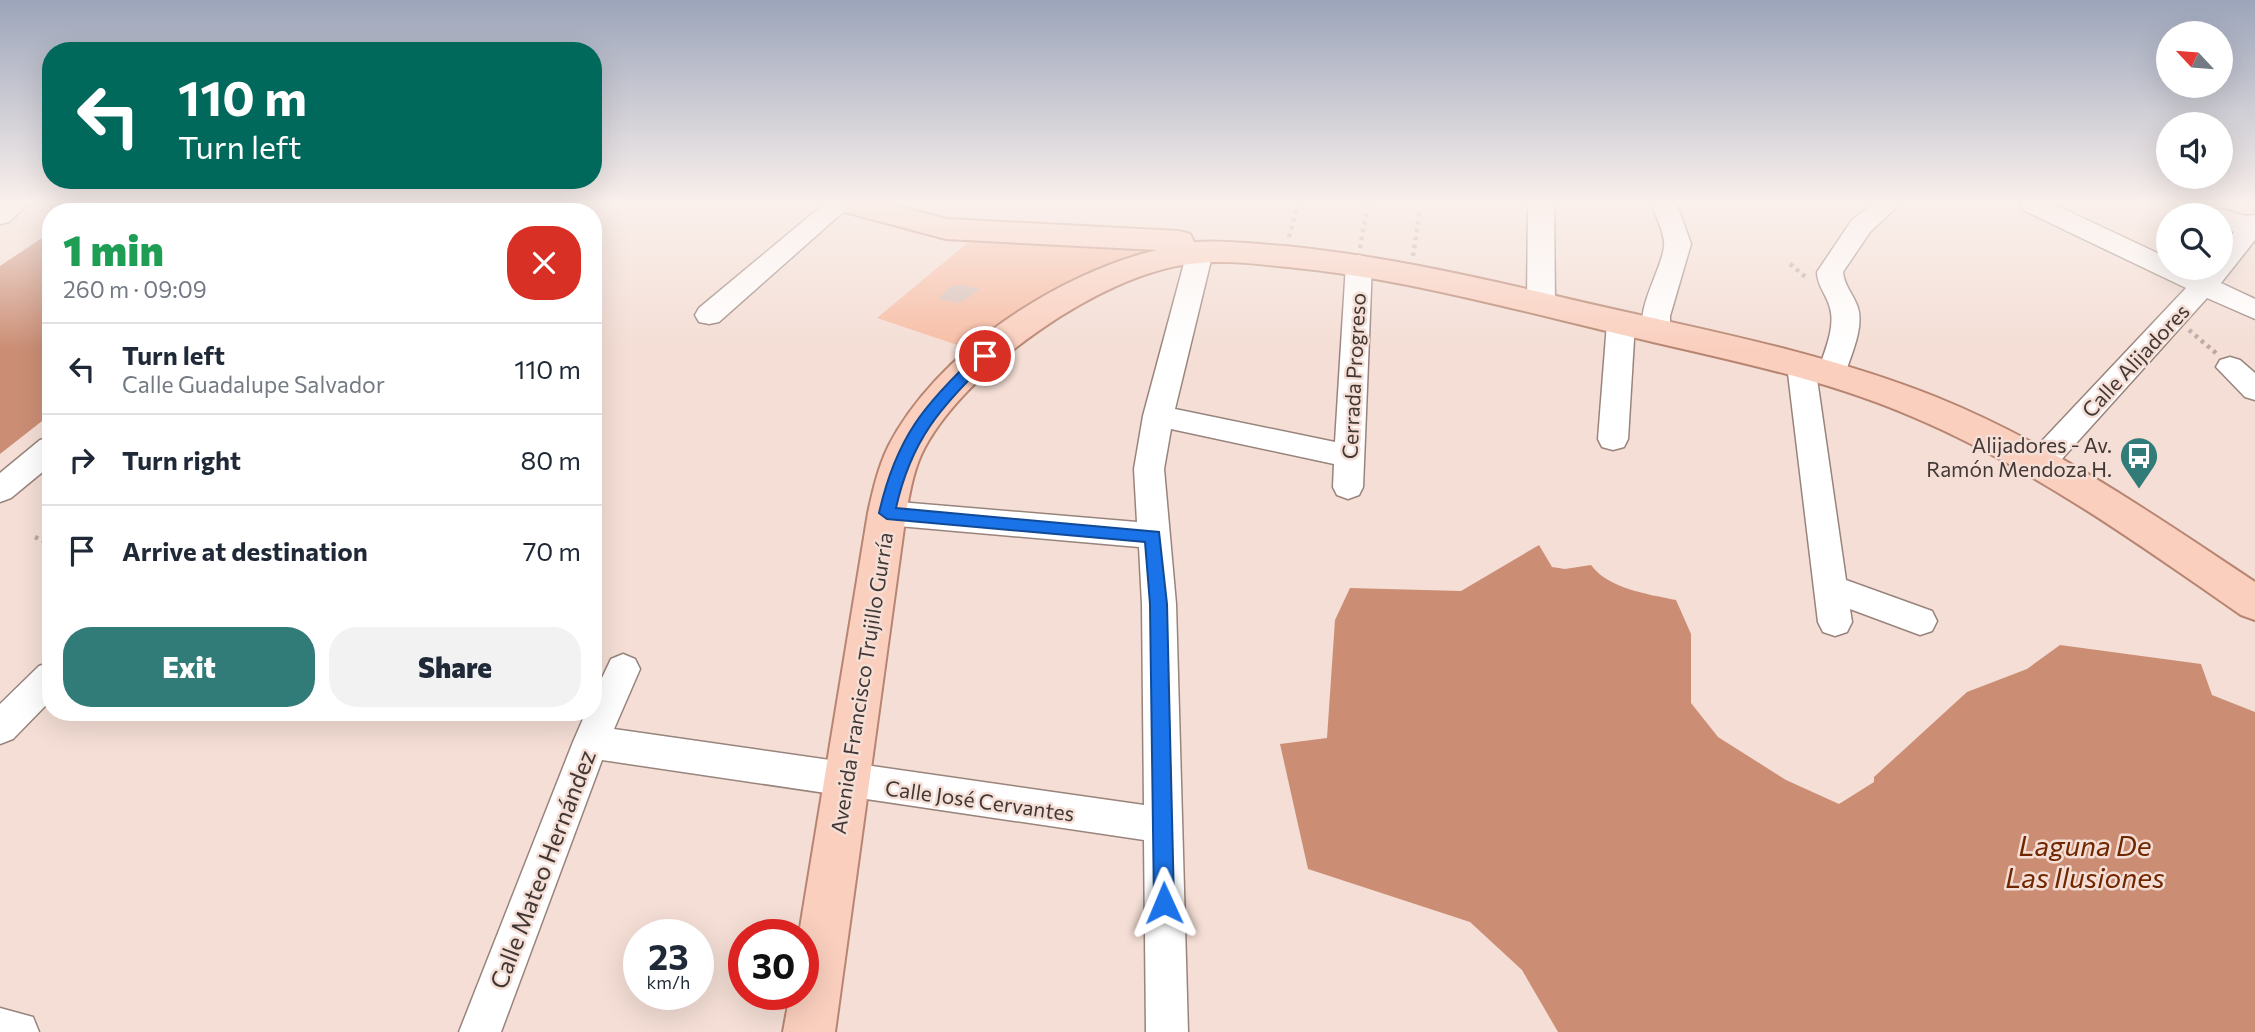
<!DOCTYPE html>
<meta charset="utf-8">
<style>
body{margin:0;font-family:Commissioner,sans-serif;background:#f2f2f3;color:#1f2937;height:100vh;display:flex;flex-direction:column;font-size:26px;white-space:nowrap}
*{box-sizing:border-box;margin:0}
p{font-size:23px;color:#747a83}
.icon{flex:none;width:38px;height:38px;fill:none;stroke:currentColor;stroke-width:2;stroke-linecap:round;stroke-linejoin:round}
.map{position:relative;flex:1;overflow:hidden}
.drawer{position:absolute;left:42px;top:203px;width:560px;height:518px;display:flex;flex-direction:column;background:#fff;border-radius:28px;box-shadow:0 7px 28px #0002}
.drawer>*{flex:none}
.guide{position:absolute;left:42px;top:42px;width:560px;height:147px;border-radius:28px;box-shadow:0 7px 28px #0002;background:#00695c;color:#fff;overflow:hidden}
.needle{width:46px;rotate:296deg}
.controls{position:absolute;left:2156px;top:21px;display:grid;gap:14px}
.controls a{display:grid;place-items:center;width:77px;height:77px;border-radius:50%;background:#fff;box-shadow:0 7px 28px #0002;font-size:35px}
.speed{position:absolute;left:623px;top:919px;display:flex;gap:14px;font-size:35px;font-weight:700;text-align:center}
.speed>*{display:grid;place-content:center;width:91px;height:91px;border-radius:50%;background:#fff;box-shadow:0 7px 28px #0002;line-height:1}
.speed small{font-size:18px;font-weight:400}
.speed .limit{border:10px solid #d22;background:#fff;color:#111}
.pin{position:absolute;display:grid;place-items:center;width:60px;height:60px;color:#fff;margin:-30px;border:4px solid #fff;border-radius:50%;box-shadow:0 2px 7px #0007}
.me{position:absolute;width:77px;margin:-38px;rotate:359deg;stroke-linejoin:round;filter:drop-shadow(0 0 5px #0008)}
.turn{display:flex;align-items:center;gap:24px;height:147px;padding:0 21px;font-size:32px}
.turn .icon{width:91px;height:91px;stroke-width:2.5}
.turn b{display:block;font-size:49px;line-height:60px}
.round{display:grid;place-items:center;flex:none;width:74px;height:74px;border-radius:28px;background:#f2f2f3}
.overview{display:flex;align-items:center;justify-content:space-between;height:119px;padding:0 21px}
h1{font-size:42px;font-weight:800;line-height:52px;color:#1e9e55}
.action{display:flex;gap:14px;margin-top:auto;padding:14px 21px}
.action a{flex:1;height:80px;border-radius:28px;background:#317b79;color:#fff;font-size:28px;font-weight:800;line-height:80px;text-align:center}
.action a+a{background:#f2f2f3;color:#1f2937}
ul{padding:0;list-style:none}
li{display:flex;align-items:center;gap:21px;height:91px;padding:0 21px;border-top:2px solid #e0e1e3}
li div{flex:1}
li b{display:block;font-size:26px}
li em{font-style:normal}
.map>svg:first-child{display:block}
.green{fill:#f7bda5}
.water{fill:#cb8e75}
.building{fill:#d8c3ba}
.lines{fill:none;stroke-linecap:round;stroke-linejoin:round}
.minor-casing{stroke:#98847c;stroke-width:3}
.major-casing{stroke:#b78571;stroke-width:4}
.path{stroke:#baa8a1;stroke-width:4.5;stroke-dasharray:3.5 4.5;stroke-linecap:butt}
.minor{fill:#fff;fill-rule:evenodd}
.major{fill:#facfbe;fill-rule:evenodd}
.route{fill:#1a73e8;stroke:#114b97;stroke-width:2}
.labels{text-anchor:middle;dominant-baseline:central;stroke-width:5;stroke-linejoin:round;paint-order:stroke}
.street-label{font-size:21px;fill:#413835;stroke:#f4ded5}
.poi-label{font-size:21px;fill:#413835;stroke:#f4ded5;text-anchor:end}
.near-street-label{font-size:24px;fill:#413835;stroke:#f4ded5}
.near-water-label{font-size:28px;font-style:italic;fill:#702700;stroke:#f4ded5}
</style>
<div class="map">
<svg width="2255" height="1032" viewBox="0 0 2255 1032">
<rect width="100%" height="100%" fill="#f4ded5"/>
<path class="green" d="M977,235C1043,245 1109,251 1176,248L978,352L877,318Z"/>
<g class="water">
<path d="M92,204H316L307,212H81Z"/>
<path d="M51,232V414L0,454V266Z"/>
<path d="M1539,545L1552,567L1565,569L1591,565C1609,589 1647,594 1676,600L1691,634V703L1718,737L1786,780L1839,804L1874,782V777L1967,692L2027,669L2060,645L2201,664L2212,695L2255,712V1032H1558L1522,970L1470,922L1308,869L1280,744L1327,738L1335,620L1350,588L1461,591Z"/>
</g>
<path class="building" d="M956,285H961L980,289L960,303L938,299L948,288Z"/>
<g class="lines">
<g class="minor-casing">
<g id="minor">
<path d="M0,204H28L9,222L0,224Z"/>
<path d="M353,204H381L375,212H347Z"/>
<path d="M532,204H574L571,210L522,212L525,206Z"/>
<path d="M824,204H852L719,322L709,324L699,322L695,315L699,308Z"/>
<path d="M1528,204H1554L1555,303L1551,309L1541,312L1531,309L1527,303Z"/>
<path d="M1652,204H1677L1691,244L1670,316V330L1666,337L1656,339L1646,337C1632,314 1661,272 1664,247C1666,235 1655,216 1652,204Z"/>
<path d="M1872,204H1900L1870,232L1843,272C1844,286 1854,295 1858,308C1864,328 1851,355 1845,374L1841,381L1831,384L1821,381L1817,374C1823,355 1836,328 1830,308C1827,295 1817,286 1817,272L1852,220Z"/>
<path d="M2020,204H2053L2168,258V268H2188L2199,273L2204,268H2221V248L2234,232L2221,226V215H2209L2212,210C2228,206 2239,219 2255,215V240L2221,283L2255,299V319L2207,298L2061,460L2050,463L2039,460L2035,452L2039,444L2186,288L2023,210Z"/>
<path d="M1200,244L1209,246L1213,252L1175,409L1335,442L1346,264L1350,258L1359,255L1368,258L1372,264L1363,487L1359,495L1348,499L1337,495L1333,487L1334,464L1171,429L1164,469L1176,604L1188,1032H1146L1144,840L602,760L501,1032H459L573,742L586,712H593V697L611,659L623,654L635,659L640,669L614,729L1144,805L1142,604L1139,547L887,525L876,522L871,513L876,504L887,501L1137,522L1134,469L1143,416L1187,252L1191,246Z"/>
<path d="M1621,314L1631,316L1635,323L1628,439L1624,447L1613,450L1602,447L1598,439L1607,323L1611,316Z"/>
<path d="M1801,355L1811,358L1815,365L1846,580L1932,611L1937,621L1932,631L1920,635L1850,609L1852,622L1847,632L1835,636L1823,632L1818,622L1787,365L1791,358Z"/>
<path d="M2230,357L2240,360L2255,373V400L2245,397L2216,367L2220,360Z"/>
<path d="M51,437V465L11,498L0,502V473L40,440Z"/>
<path d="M51,662V700L13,739L0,744V704L39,666Z"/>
<path d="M0,1008L33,1017L39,1032H0Z"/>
</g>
</g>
<g class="major-casing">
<path id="major" d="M837,204H890L946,219L1179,231L1190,234L1194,242C1224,240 1254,244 1285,246C1375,255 1464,274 1552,295C1681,326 1813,348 1936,397C2050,443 2153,514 2255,582V620L2241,615C2136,542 2031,467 1913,417C1819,376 1718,358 1619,334C1509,308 1401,278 1288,267C1256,264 1222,259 1189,264C1100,275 968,368 925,447C914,467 910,491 906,513L835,1032H783L790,994H803V934H799L868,513C873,490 878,468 888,447C936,353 1056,274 1157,250L946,239L841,211Z"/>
</g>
<g class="path">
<path d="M1289,237L1298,204"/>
<path d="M1360,248L1368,204"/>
<path d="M1413,256L1420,209"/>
<path d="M1790,264L1808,279"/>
<path d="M2189,330L2217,354"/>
<path d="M35,537L51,545"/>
</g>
<use href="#minor" class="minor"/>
<use href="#major" class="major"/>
</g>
<linearGradient id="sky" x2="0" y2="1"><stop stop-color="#9ca5ba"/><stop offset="0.58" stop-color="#faf0ec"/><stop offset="1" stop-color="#faf0ec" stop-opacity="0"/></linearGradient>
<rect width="2255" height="349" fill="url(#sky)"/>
<path class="route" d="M985,351L990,352V359C941,406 911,440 896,508L1159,532L1167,604L1174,903L1171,910L1164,912L1157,910L1154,903L1150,604L1145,542L887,519L879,513C896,438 924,404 980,352Z"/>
<defs>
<g id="bus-pin" transform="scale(2.0125)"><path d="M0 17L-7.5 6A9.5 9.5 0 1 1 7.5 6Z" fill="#317b79" stroke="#f4ded5"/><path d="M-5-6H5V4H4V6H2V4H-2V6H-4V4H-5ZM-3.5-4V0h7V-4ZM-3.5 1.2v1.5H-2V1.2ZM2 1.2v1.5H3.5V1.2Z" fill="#fff"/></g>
</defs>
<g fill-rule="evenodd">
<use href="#bus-pin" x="2139" y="456"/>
</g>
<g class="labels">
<g class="street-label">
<text transform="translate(2135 360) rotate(-47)">Calle Alijadores</text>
<text transform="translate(1353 376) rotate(-87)">Cerrada Progreso</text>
<text transform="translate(861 683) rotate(-81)">Avenida Francisco Trujillo Gurría</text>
<text transform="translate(980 800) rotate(8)">Calle José Cervantes</text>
</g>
<g class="poi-label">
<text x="2112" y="444">Alijadores - Av.<tspan x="2112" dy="24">Ramón Mendoza H.</tspan></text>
</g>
<g class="near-street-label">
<text transform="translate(542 869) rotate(-69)">Calle Mateo Hernández</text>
</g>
<g class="near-water-label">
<text x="2085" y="845">Laguna De<tspan x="2085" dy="32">Las Ilusiones</tspan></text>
</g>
</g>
</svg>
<div class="controls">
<a><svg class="needle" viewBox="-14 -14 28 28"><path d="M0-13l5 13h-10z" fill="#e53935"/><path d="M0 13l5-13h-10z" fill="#747a83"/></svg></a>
<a><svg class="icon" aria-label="sound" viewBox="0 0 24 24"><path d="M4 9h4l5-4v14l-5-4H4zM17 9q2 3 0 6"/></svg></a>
<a><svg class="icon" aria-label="search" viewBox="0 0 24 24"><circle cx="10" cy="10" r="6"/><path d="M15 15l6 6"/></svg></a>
</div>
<div class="speed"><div>23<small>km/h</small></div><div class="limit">30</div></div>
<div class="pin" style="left:985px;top:356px;background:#d93025"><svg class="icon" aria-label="arrive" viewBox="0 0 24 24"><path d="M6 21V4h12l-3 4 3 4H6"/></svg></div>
<svg class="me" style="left:1164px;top:903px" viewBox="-20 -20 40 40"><path d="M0-17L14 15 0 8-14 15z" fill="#1a73e8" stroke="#fff" stroke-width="4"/></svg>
<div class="guide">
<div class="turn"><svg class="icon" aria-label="left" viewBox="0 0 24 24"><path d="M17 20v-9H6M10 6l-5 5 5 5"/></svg><div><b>110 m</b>Turn left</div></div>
</div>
<section class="drawer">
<div class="overview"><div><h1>1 min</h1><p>260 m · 09:09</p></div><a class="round" style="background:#d93025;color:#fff"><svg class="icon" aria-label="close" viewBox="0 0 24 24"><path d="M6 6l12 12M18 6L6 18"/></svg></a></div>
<ul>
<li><svg class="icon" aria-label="left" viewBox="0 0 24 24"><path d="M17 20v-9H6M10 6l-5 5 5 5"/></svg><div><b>Turn left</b><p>Calle Guadalupe Salvador</p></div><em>110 m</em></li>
<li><svg class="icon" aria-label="right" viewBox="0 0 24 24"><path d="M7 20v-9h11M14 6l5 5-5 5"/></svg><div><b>Turn right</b></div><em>80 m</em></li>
<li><svg class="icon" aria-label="arrive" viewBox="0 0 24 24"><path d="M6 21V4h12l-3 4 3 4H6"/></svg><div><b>Arrive at destination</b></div><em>70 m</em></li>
</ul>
<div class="action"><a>Exit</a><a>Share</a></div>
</section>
</div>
